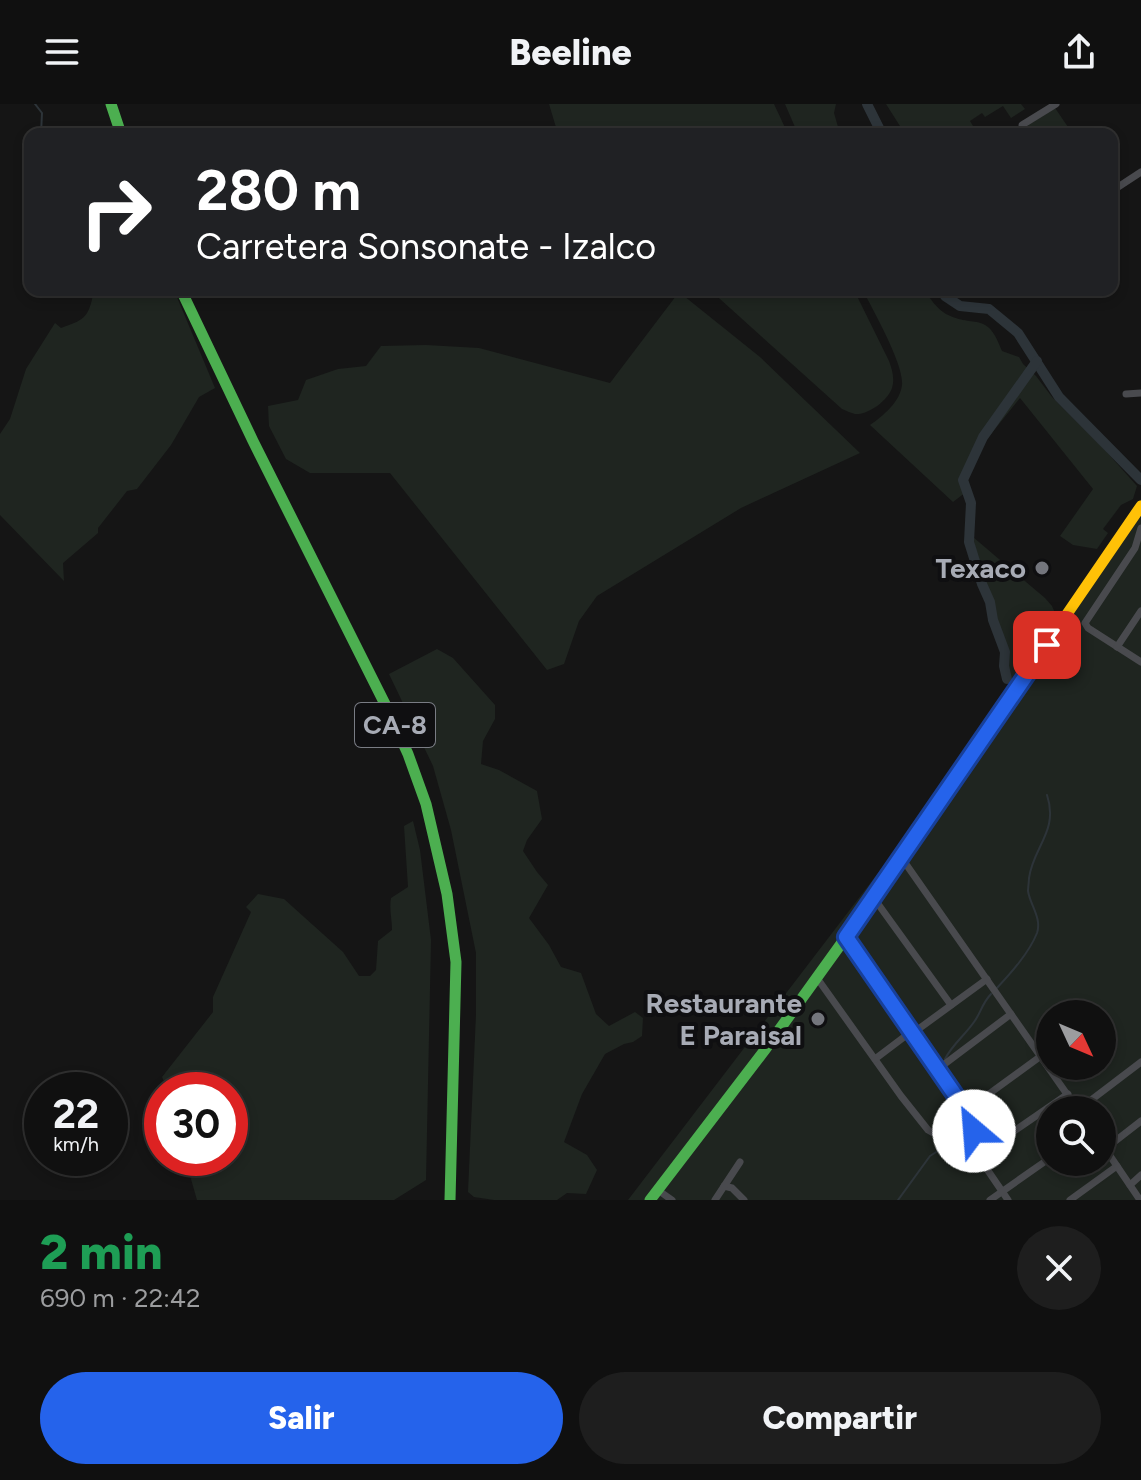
<!DOCTYPE html>
<html lang="es">
<meta charset="utf-8">
<style>
body{margin:0;font-family:Figtree,sans-serif;background:#1e1e1e;color:#f1f3f6;height:100vh;display:flex;flex-direction:column;font-size:30px;white-space:nowrap}
*{box-sizing:border-box;margin:0}
p{font-size:26px;color:#9c9d9f}
.icon{flex:none;width:44px;height:44px;fill:none;stroke:currentColor;stroke-width:2;stroke-linecap:round;stroke-linejoin:round}
.map{position:relative;height:1096px;overflow:hidden}
.sheet{display:flex;flex-direction:column;background:#101010;flex:1}
.sheet>*{flex:none}
.top-card{position:absolute;left:24px;top:24px;width:1094px;height:168px;border-radius:16px;box-shadow:0 4px 12px #0003,0 0 0 2px #303030;background:#202124;color:#fff;overflow:hidden}
.needle{width:52px;rotate:134deg}
.controls{position:absolute;left:1036px;top:896px;display:grid;gap:16px}
.controls a{display:grid;place-items:center;width:80px;height:80px;border-radius:50%;background:#101010;box-shadow:0 4px 12px #0003,0 0 0 2px #303030;font-size:40px}
.speed{position:absolute;left:24px;top:968px;display:flex;gap:16px;font-size:40px;font-weight:700;text-align:center}
.speed>*{display:grid;place-content:center;width:104px;height:104px;border-radius:50%;background:#101010;box-shadow:0 4px 12px #0003,0 0 0 2px #303030;line-height:1}
.speed small{font-size:20px;font-weight:400}
.speed .limit{border:12px solid #d22;background:#fff;color:#111}
.pin{position:absolute;display:grid;place-items:center;width:68px;height:68px;color:#fff;margin:-34px;border-radius:16px;box-shadow:0 4px 12px #0006}
.me{position:absolute;width:88px;margin:-44px;rotate:333deg;stroke-linejoin:round;filter:drop-shadow(0 0 6px #0008)}
.turn{display:flex;align-items:center;gap:28px;height:168px;padding:0 40px;font-size:36px}
.turn .icon{width:104px;height:104px;stroke-width:2.5}
.turn b{display:block;font-size:56px;line-height:68px}
.round{display:grid;place-items:center;flex:none;width:84px;height:84px;border-radius:42px;background:#1e1e1e}
.head{display:flex;align-items:center;justify-content:space-between;height:136px;padding:0 40px}
h1{font-size:48px;font-weight:800;line-height:60px;color:#1e9e55}
.action{display:flex;gap:16px;margin-top:auto;padding:16px 40px}
.action a{flex:1;height:92px;border-radius:48px;background:#2563eb;color:#fff;font-size:32px;font-weight:800;line-height:92px;text-align:center}
.action a+a{background:#1e1e1e;color:#f1f3f6}
header{display:flex;justify-content:space-between;align-items:center;height:104px;padding:0 40px;background:#101010;font-size:36px;font-weight:800}
.map>svg:first-child{display:block}
.green{fill:#1f2520;fill-rule:evenodd}
.lines{fill:none;stroke-linecap:round;stroke-linejoin:round}
.stream{stroke:#2d3439;stroke-width:2}
.river{stroke:#2d3439;stroke-width:10}
.street{stroke:#494a4e;stroke-width:7}
.fast{stroke:#4caf50;stroke-width:11}
.slow{stroke:#ffc107;stroke-width:11}
.route-casing{stroke:#184099;stroke-width:20}
.route{stroke:#2563eb;stroke-width:14}
.poi-dot{fill:#74767d;stroke:#0f0f11;stroke-width:3}
.labels{text-anchor:middle;dominant-baseline:central;stroke-width:8;stroke-linejoin:round;paint-order:stroke}
.shield{fill:#0f0f11;stroke:#797c84;stroke-width:2}
.shield-label{font-size:26px;font-weight:bold;fill:#a7abb5}
.poi-label{font-size:28px;font-weight:bold;fill:#a7abb5;stroke:#0f0f11;text-anchor:end}
</style>
<header><svg class="icon" aria-label="menu" viewBox="0 0 24 24"><path d="M4 6h16M4 12h16M4 18h16"/></svg>Beeline<svg class="icon" aria-label="share" viewBox="0 0 24 24"><path d="M12 15V3M7 8l5-5 5 5M5 13v7h14v-7"/></svg></header>
<div class="map">
<svg width="1141" height="1096" viewBox="0 0 1141 1096">
<rect width="100%" height="100%" fill="#151515"/>
<g class="green">
<path d="M549,0H774L788,30H558Z"/>
<path d="M785,0H836L834,9L840,30H798Z"/>
<path d="M886,0H1021L1025,5L1011,14L1003,2L985,13L982,9L970,17L978,30H905Z"/>
<path d="M1055,4L1068,23L1057,30H1030L1028,21Z"/>
<path d="M89,186H174L215,284L199,293L171,341L137,385L127,387L98,424V429L63,459L64,477L0,411V330L10,315L26,265L55,219L61,224C83,216 88,215 93,191Z"/>
<path d="M710,186H854L889,257C892,265 895,275 892,284C888,296 869,311 855,310C851,309 847,307 842,305Z"/>
<path d="M863,186H924C930,194 937,205 946,210C976,225 987,206 1002,247L1019,253L1023,260L1036,272L1052,293L1104,345L1137,382L1133,395L1121,401L1103,425L1108,429L1097,445L1073,441L1060,432L1093,385L1020,294L987,335L967,375L970,385L953,398L870,321C883,312 900,298 902,281C904,260 873,207 863,186Z"/>
<path d="M679,188L760,253L860,349L741,404L597,492L579,517L564,560L547,566L390,369H310L286,355L269,322L268,302L298,296L306,276L338,265L366,262L381,242L426,241L479,244L610,279Z"/>
<path d="M1141,395V1096H628L972,646ZM1050,910H1102V962H1050ZM1050,1006H1102V1058H1050Z"/>
<path d="M973,433L1045,494L1052,502L1055,509L1012,575L1006,562L1008,547L994,516L991,498L983,480Z"/>
<path d="M437,545L453,554L495,601V615L483,637L481,660L499,666L537,687L542,715L527,736L523,747L537,768L548,781L529,814L549,841L561,863L581,869L596,910L609,922L635,908L643,914L642,932L633,938L624,940L605,950L582,990L564,1038L587,1051L597,1066L586,1090L567,1089L557,1096H494L474,1093L468,1088L476,910V849L451,726L433,662L389,570Z"/>
<path d="M413,717L420,746L431,836L426,1076L394,1096H197L191,1075L197,1054H230V986H168L162,973L213,908V893L251,808L246,803L258,790L284,795L343,848L359,872H370L376,866L378,837L392,826C392,815 389,805 391,794L408,783L404,722Z"/>
</g>
<g class="lines">
<g class="stream">
<path d="M35,0L42,9L41,30"/>
<path d="M996,885C1011,869 1029,849 1037,829C1042,814 1030,801 1028,787C1028,784 1029,777 1029,774C1033,743 1059,727 1047,691"/>
<path d="M945,955C952,941 965,931 974,918C982,907 981,901 991,890"/>
<path d="M946,962L952,978L965,991V997"/>
<path d="M949,1039C960,1031 964,1017 965,1003"/>
<path d="M898,1096L930,1052L944,1043"/>
</g>
<g class="river">
<path d="M867,0L882,30"/>
<path d="M942,186L945,192L960,202L989,205L1018,229L1059,293L1141,376"/>
<path d="M1007,575L1004,562L1005,548L993,516L990,498L982,480L969,438L971,399L963,376L983,333L1037,257"/>
</g>
<g class="street">
<path d="M1023,30L1022,21L1056,0"/>
<path d="M1112,87L1141,68"/>
<path d="M1126,290L1141,289"/>
<path d="M1141,424L1135,444L1085,519L1088,524L1141,558"/>
<path d="M1117,543L1141,507"/>
<path d="M901,753L1078,1006"/>
<path d="M873,793L951,901"/>
<path d="M846,833L960,998L971,1003L978,1052L1008,1096"/>
<path d="M817,874L901,992L928,1026L942,1034L950,1048L966,1053L978,1052L1068,990"/>
<path d="M913,929L987,875"/>
<path d="M875,955L912,927"/>
<path d="M938,965L1011,910"/>
<path d="M971,1003L1041,952"/>
<path d="M1078,1006L1141,958"/>
<path d="M1102,1040L1140,1096"/>
<path d="M1105,1045L1141,1017"/>
<path d="M1130,1081L1141,1071"/>
<path d="M724,1082L732,1084L744,1096"/>
<path d="M662,1089L672,1096"/>
<path d="M715,1096L740,1058"/>
<path d="M990,1096L1050,1054"/>
<path d="M1070,1096L1117,1062"/>
</g>
<g class="fast">
<path d="M111,0L121,30"/>
<path d="M181,186L253,337L386,602L408,650L426,700L447,790L456,858L450,1096"/>
<path d="M650,1096L764,947L846,833L1054,529"/>
</g>
<path class="slow" d="M1054,529L1141,402"/>
</g>
<g class="lines">
<g class="route-casing">
<path id="route" d="M974,1027L971,1003L960,998L846,833L1047,541"/>
</g>
<use href="#route" class="route"/>
</g>
<g class="poi-dot">
<circle cx="1042" cy="464" r="8"/>
<circle cx="818" cy="915" r="8"/>
</g>
<g class="labels">
<rect class="shield" x="355" y="599" width="80" height="44" rx="6"/>
<g class="shield-label">
<text x="395" y="621">CA-8</text>
</g>
<g class="poi-label">
<text x="1026" y="464">Texaco</text>
<text x="802" y="899">Restaurante<tspan x="802" dy="32">E Paraisal</tspan></text>
</g>
</g>
</svg>
<div class="controls">
<a><svg class="needle" viewBox="-14 -14 28 28"><path d="M0-13l5 13h-10z" fill="#e53935"/><path d="M0 13l5-13h-10z" fill="#9c9d9f"/></svg></a>
<a><svg class="icon" aria-label="search" viewBox="0 0 24 24"><circle cx="10" cy="10" r="6"/><path d="M15 15l6 6"/></svg></a>
</div>
<div class="speed"><div>22<small>km/h</small></div><div class="limit">30</div></div>
<div class="pin" style="left:1047px;top:541px;background:#d93025"><svg class="icon" aria-label="arrive" viewBox="0 0 24 24"><path d="M6 21V4h12l-3 4 3 4H6"/></svg></div>
<svg class="me" style="left:974px;top:1027px" viewBox="-20 -20 40 40"><circle r="19" fill="#fff"/><path d="M0-13L10 11 0 6-10 11z" fill="#2563eb"/></svg>
<div class="top-card">
<div class="turn"><svg class="icon" aria-label="right" viewBox="0 0 24 24"><path d="M7 20v-9h11M14 6l5 5-5 5"/></svg><div><b>280 m</b>Carretera Sonsonate - Izalco</div></div>
</div>
</div>
<section class="sheet">
<div class="head"><div><h1>2 min</h1><p>690 m · 22:42</p></div><a class="round"><svg class="icon" aria-label="close" viewBox="0 0 24 24"><path d="M6 6l12 12M18 6L6 18"/></svg></a></div>
<div class="action"><a>Salir</a><a>Compartir</a></div>
</section>
